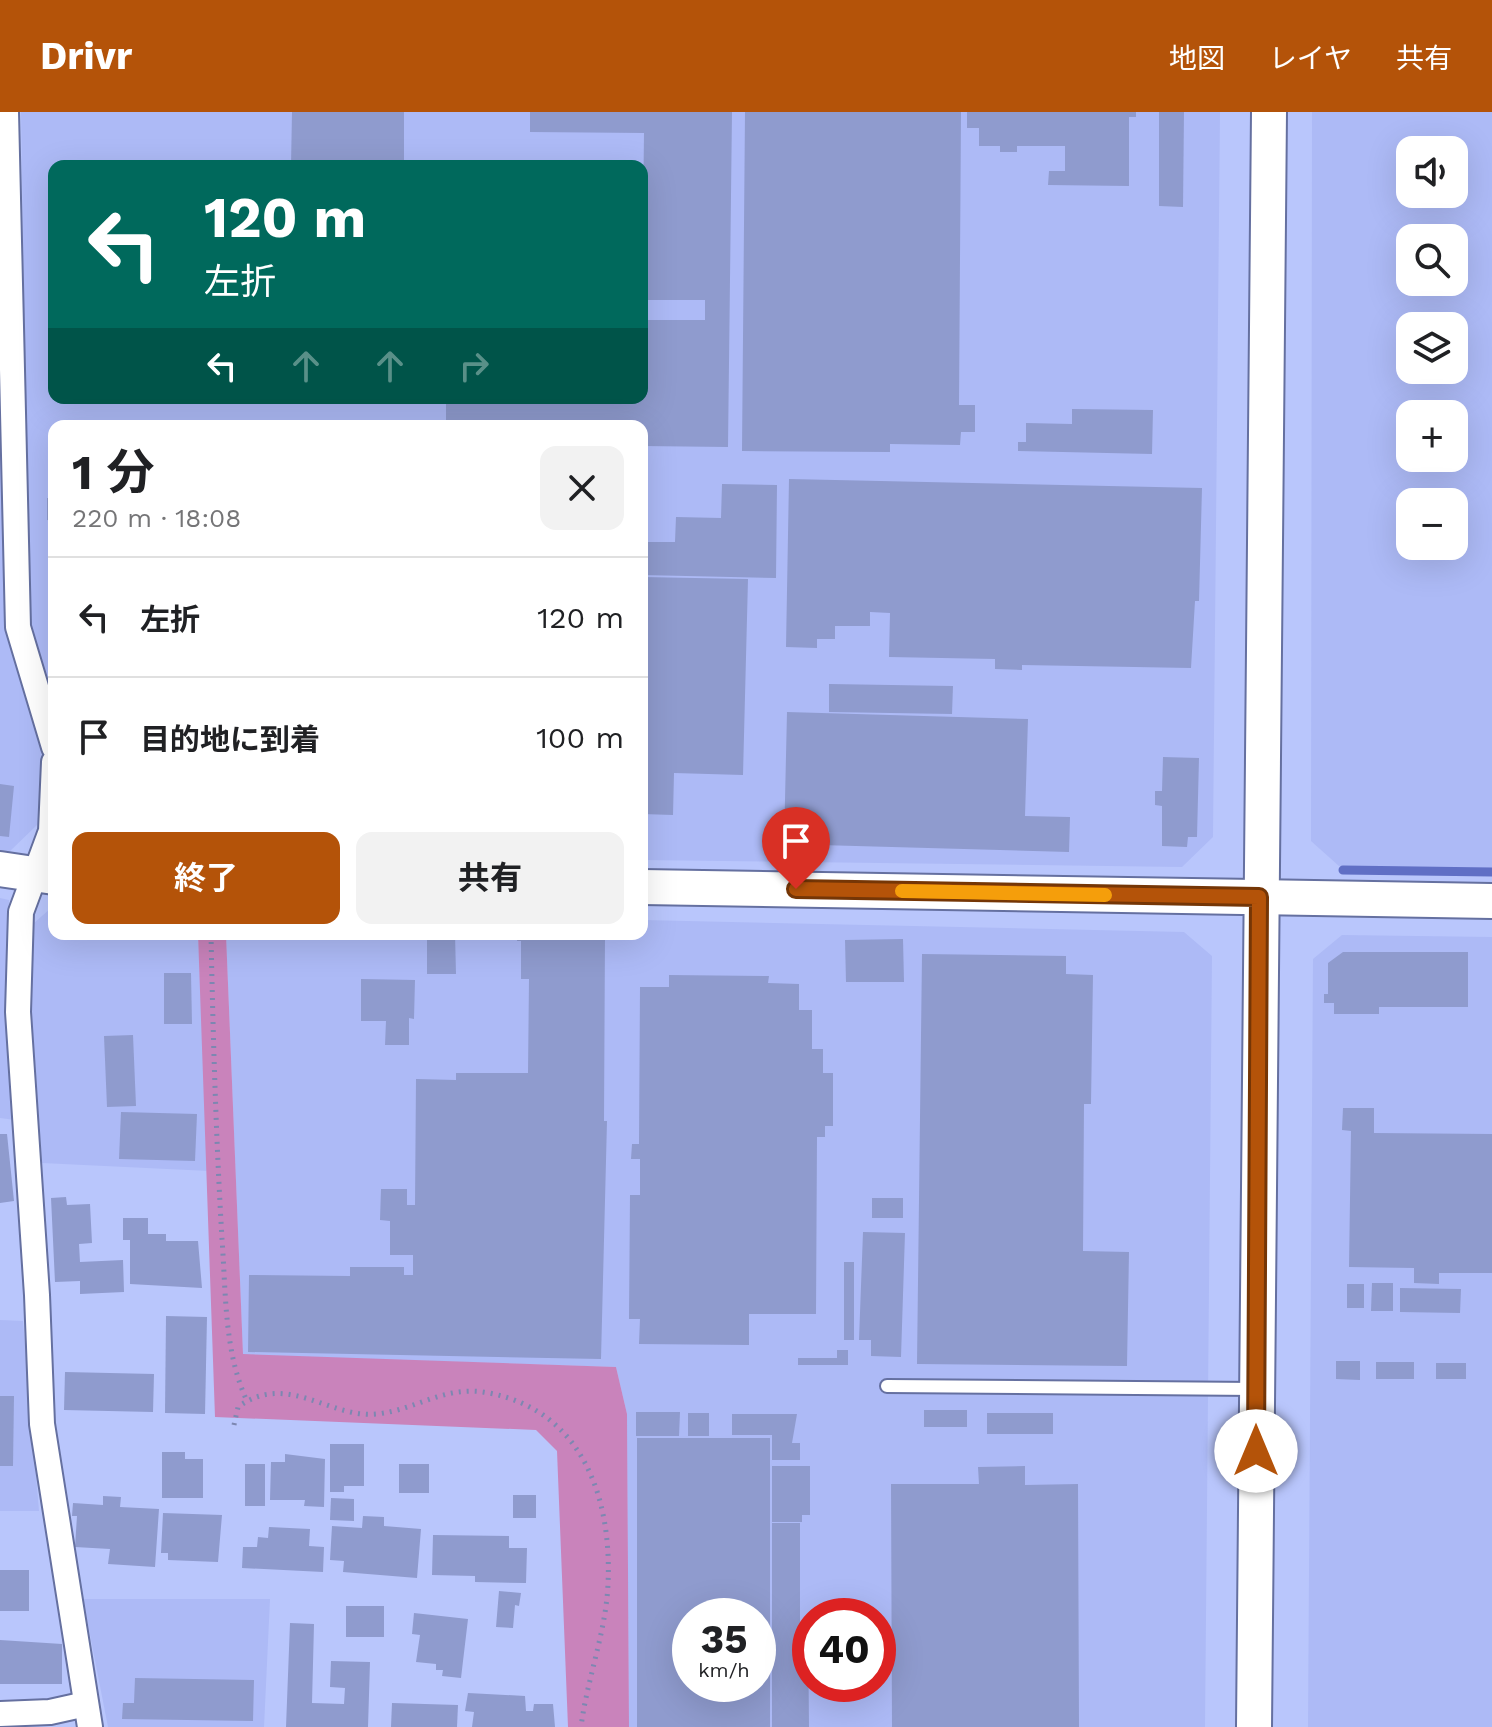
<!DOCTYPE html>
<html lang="ja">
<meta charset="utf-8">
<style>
body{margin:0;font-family:"Work Sans","Noto Sans JP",sans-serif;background:#f2f2f2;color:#202124;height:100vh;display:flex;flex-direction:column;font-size:30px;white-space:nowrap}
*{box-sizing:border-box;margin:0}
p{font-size:26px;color:#757577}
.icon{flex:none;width:44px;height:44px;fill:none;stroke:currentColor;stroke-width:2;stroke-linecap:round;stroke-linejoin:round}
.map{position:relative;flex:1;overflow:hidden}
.details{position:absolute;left:48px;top:308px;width:600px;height:520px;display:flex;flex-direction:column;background:#fff;border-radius:16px;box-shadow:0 8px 32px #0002}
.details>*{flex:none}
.guide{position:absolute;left:48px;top:48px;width:600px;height:244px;border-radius:16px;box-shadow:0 8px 32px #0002;background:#00695c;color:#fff;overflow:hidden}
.buttons{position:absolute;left:1396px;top:24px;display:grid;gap:16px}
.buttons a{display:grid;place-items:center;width:72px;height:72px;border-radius:16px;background:#fff;box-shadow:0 8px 32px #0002;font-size:40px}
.speed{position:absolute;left:672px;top:1486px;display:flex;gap:16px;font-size:40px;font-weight:700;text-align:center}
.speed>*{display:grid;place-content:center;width:104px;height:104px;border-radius:50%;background:#fff;box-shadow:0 8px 32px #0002;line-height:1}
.speed small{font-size:20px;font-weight:400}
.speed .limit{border:12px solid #d22;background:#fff;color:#111}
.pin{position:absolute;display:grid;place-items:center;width:68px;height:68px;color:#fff;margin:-82px -34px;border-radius:50% 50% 50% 0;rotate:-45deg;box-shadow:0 0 8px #0007}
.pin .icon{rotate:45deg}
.me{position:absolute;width:88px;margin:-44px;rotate:0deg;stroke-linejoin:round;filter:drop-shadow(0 0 6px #0008)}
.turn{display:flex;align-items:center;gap:28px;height:168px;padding:0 24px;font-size:36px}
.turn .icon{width:104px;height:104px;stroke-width:2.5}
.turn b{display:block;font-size:56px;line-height:68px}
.lanes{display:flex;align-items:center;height:76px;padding:0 24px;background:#0003;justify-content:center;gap:40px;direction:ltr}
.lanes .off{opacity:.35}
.round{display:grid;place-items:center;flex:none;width:84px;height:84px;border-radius:16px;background:#f2f2f2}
.summary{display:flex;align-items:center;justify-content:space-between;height:136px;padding:0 24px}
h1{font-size:48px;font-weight:700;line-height:60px}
.cta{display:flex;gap:16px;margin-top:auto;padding:16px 24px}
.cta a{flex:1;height:92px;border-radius:16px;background:#b45309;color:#fff;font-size:32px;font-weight:700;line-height:92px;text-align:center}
.cta a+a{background:#f2f2f2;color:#202124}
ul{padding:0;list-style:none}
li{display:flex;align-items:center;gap:24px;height:120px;padding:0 24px;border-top:2px solid #e0e0e0}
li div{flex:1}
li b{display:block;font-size:30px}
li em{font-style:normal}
header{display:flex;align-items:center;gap:48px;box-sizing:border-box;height:112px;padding:0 40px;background:#b45309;color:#fff}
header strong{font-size:38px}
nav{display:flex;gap:44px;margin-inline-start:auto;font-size:28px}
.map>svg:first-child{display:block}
.built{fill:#adbaf6;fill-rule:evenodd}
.green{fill:#c983bb}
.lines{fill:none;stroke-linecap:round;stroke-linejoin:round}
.stream{stroke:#606fc5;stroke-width:9}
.building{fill:#8f9bce;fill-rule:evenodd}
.lane-casing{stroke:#6570a0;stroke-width:16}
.street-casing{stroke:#6570a0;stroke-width:28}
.secondary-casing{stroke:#6570a0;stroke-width:38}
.path{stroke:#7d87b1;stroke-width:5;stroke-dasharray:2 6;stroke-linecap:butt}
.lane{stroke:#fff;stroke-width:12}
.street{stroke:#fff;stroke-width:24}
.secondary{stroke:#fff;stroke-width:34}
.route-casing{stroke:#753606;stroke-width:20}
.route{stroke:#b45309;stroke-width:14}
.slow{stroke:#f59e0b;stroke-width:14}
</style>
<header>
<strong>Drivr</strong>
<nav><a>地図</a><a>レイヤ</a><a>共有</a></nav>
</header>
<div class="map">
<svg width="1492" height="1615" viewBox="0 0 1492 1615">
<rect width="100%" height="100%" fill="#b9c6fc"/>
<g class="built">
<path d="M21,0H1220L1213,725L1182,755L642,748V314H54V584L29,515ZM54,54H642V286H54Z"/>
<path d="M1312,0H1492V757L1339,754L1311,729ZM1454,38V82H1410V38ZM1454,126V170H1410V126ZM1410,214H1454V258H1410ZM1454,302V346H1410V302ZM1454,390V434H1410V390Z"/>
<path d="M0,219L7,513L43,632L38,712L9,740L0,739Z"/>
<path d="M0,786L9,788L5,905L15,1008L0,1006Z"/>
<path d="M51,796H54V822H198L209,1059L42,1051L32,906L33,812Z"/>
<path d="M642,808L1184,820L1212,844L1205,1615H629L627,1302L616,1255L243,1243L226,822H642ZM690,1504H758V1572H690ZM810,1504H878V1572H810Z"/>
<path d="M1342,823L1492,825V1615H1308L1313,847Z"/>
<path d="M0,1208L23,1209L39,1399H0Z"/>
<path d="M83,1487H270L264,1615H108Z"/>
</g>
<path class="green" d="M198,822H226L243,1242L616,1255L627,1302L629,1615H568L557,1339L536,1318L215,1305Z"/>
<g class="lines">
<path class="stream" d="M1343,758L1492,760"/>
</g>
<g class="building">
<path d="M292,0H404V54H291Z"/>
<path d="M530,0H732L728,335L642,334V314H446V286H642V208H705V188H642L644,21L530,20Z"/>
<path d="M745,0H961L959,293H975V320H961L960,333L890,332V340L742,339Z"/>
<path d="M967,0H1136V5H1129V74L1048,73L1049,59H1065V34H1017V40H1000V34H979V16H967Z"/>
<path d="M1159,0H1184L1183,95L1159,94Z"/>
<path d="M1072,297L1153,298L1152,342L1018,339V330H1026V311L1072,312Z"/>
<path d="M789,367L1202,376L1199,489H1195L1191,556L1022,553V558L995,557V547L889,545L890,501L870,500V514H835V527H817V536L786,535Z"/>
<path d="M722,372L777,373L776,466L642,463V430H675L676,405L721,406Z"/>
<path d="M47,386H54V409L47,408Z"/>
<path d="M642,465L748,467L743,663L674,661L673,703L642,702Z"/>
<path d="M829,572L953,574L952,602L829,600Z"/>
<path d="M787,600L1028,607L1025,704L1070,705L1069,740L784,732Z"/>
<path d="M1163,645L1199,646L1197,725H1188L1187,735L1162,734V694L1155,693V679H1162Z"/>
<path d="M0,672L14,674L9,725L0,724Z"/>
<path d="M427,822H455L456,862H427Z"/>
<path d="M518,822H605L604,1009H607L601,1247L248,1240L249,1163L350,1164V1155H404V1163H413V1143H390V1109L380,1108L381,1077H407V1093H415L416,967L456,968V961H528L529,867H521V829H517Z"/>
<path d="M903,827L904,870H846L845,828Z"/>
<path d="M1343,840H1468V895H1379V902H1334V891H1324V882H1328V851Z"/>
<path d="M922,842L1066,844V862L1093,863L1091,992H1084L1083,1139L1129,1140L1127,1254L917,1252Z"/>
<path d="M164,861H191L192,912H164Z"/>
<path d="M669,863L769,864L768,871L799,872V898H812V937H823V961H833V1014H825V1025H817L816,1202H749V1233L639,1232L640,1207H629L630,1083H640V1047H631L632,1032H639L640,875H669Z"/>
<path d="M361,867L415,868L414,907L409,906V933H385L386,909H361Z"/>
<path d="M133,923L136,994L107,995L104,924Z"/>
<path d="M1343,996H1374V1021L1492,1022V1161H1439V1172L1414,1171V1156L1349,1155L1351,1019L1342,1018Z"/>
<path d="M121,1000L197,1002L195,1049L119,1047Z"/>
<path d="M0,1022H7L14,1089L0,1091Z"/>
<path d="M66,1085L67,1093L90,1092L92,1131L79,1132L80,1150L123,1148L124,1180L80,1182V1169L55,1170L51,1086Z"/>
<rect x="872" y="1086" width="31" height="20"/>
<path d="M123,1106H148V1122H166V1129H198L202,1176L130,1172V1128H123Z"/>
<path d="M863,1120L905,1121L901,1245L871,1244V1228H859Z"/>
<rect x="844" y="1150" width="10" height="78"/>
<path d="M1372,1171H1393V1199H1371Z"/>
<rect x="1347" y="1172" width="17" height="24"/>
<path d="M1400,1176L1461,1177L1460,1201L1400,1200Z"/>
<path d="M166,1204L207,1205L205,1302L165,1301Z"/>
<path d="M837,1238H848V1253H798V1246H837Z"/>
<path d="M1336,1249H1360V1268L1336,1267Z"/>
<rect x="1376" y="1250" width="38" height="17"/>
<rect x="1436" y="1251" width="30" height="16"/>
<path d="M65,1260L154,1262L153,1300L64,1298Z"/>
<path d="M0,1284H14L13,1354H0Z"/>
<rect x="924" y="1298" width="43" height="17"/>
<path d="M636,1300H680L679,1324H636Z"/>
<rect x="688" y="1301" width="21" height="23"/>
<rect x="987" y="1301" width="66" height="21"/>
<path d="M732,1302H797L792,1331H800V1348H772V1323H732Z"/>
<path d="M637,1326H770V1615H637ZM690,1504H758V1572H690Z"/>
<path d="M330,1332H364V1374H344V1380H330Z"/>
<path d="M162,1340H185V1347H203V1386H162Z"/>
<path d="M285,1342L325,1347L324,1395L304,1394L305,1388H270L271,1350H285Z"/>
<rect x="245" y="1352" width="20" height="42"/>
<rect x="399" y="1352" width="30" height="29"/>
<path d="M772,1354H810V1403H802V1410H772Z"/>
<path d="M1025,1354V1373L1078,1372L1079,1615H892L891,1372H979L978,1355Z"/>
<rect x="513" y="1383" width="23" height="23"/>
<path d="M103,1384L121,1385L120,1395L159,1397L155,1455L108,1452L110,1437L75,1435L77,1404H72L73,1391L103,1393Z"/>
<path d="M331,1386L354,1387V1409L330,1408Z"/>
<path d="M163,1401L222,1403L218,1450L168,1448V1441H161Z"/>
<path d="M363,1404L384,1405V1414L421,1417L417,1466L343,1460L344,1449L330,1448L332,1414L362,1416Z"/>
<path d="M772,1411H800V1513H808L809,1615H772Z"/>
<path d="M269,1415L310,1417L309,1434L324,1435L323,1460L242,1456L243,1435H257L258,1425L268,1426Z"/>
<path d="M433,1423L509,1424V1436H527L526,1471L475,1470V1464L432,1463Z"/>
<rect x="0" y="1458" width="29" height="41"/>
<path d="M499,1479L521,1481L519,1494L515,1493L513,1516L496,1515Z"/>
<rect x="346" y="1494" width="38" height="31"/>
<path d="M414,1501L468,1507L461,1566L442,1564L443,1558H436V1552L416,1550L420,1523L412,1522Z"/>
<path d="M290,1511L314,1512L312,1591L344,1592L345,1576L330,1575L331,1549L370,1550L368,1615H286Z"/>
<path d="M0,1528L62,1532V1572H0Z"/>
<path d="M135,1566L254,1568L253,1609L122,1607L123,1591H134Z"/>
<path d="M468,1581L525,1584L526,1599H533L534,1592H553L555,1615H472L474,1600L465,1599Z"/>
<path d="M392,1591L458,1593L457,1615H391Z"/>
</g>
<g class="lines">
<g class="lane-casing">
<path id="lane" d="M887,1274L1256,1277"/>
</g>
<g class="street-casing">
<g id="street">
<path d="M6,0L18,515L54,635"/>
<path d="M54,650L51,719L21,800L18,900L37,1183L42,1312L90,1615"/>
<path d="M0,1602L50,1600L86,1592"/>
</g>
</g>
<g class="secondary-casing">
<g id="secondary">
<path d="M0,757L54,765"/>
<path d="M642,775L1492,789"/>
<path d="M1254,1615L1269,0"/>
</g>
</g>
<g class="path">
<path d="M211,822C213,924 216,1026 222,1127C226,1181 224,1240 247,1289"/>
<path d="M234,1313L238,1295C287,1259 330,1307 377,1302C416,1298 446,1272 489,1281C583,1299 612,1387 608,1472C606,1520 587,1567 581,1615"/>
</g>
<use href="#lane" class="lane"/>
<use href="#street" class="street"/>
<use href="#secondary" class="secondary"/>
</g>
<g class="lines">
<g class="route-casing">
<path id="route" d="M796,777L1259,785L1256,1339"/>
</g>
<use href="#route" class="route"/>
<path class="slow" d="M902,779L1105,783"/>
</g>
</svg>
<div class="buttons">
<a><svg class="icon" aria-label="sound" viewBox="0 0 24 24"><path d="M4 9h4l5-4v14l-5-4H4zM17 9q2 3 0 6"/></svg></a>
<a><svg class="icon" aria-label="search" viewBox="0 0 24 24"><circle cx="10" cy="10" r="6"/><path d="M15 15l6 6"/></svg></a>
<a><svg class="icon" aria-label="layers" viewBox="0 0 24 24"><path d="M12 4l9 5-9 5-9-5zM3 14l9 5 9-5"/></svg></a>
<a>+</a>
<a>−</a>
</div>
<div class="speed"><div>35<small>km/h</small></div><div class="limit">40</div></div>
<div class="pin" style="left:796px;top:777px;background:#d93025"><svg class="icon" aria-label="arrive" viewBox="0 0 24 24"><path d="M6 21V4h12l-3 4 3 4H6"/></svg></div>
<svg class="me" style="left:1256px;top:1339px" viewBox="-20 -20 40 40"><circle r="19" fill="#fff"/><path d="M0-13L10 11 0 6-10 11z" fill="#b45309"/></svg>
<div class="guide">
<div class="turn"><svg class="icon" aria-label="left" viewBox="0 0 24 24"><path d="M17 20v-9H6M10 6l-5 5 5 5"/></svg><div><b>120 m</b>左折</div></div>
<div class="lanes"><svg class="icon" aria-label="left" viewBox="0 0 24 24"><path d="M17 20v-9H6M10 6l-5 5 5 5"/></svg><svg class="icon off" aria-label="ahead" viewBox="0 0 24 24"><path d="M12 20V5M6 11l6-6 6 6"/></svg><svg class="icon off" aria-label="ahead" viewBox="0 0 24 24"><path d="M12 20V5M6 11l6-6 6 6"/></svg><svg class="icon off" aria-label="right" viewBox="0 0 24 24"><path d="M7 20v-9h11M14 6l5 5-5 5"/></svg></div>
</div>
<section class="details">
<div class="summary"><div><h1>1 分</h1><p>220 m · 18:08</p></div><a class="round"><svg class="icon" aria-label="close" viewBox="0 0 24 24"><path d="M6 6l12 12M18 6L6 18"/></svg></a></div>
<ul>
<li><svg class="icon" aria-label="left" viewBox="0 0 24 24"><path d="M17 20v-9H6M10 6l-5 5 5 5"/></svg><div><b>左折</b></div><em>120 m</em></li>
<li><svg class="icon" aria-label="arrive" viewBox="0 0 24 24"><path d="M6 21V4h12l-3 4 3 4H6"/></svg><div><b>目的地に到着</b></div><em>100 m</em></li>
</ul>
<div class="cta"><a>終了</a><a>共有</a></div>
</section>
</div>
